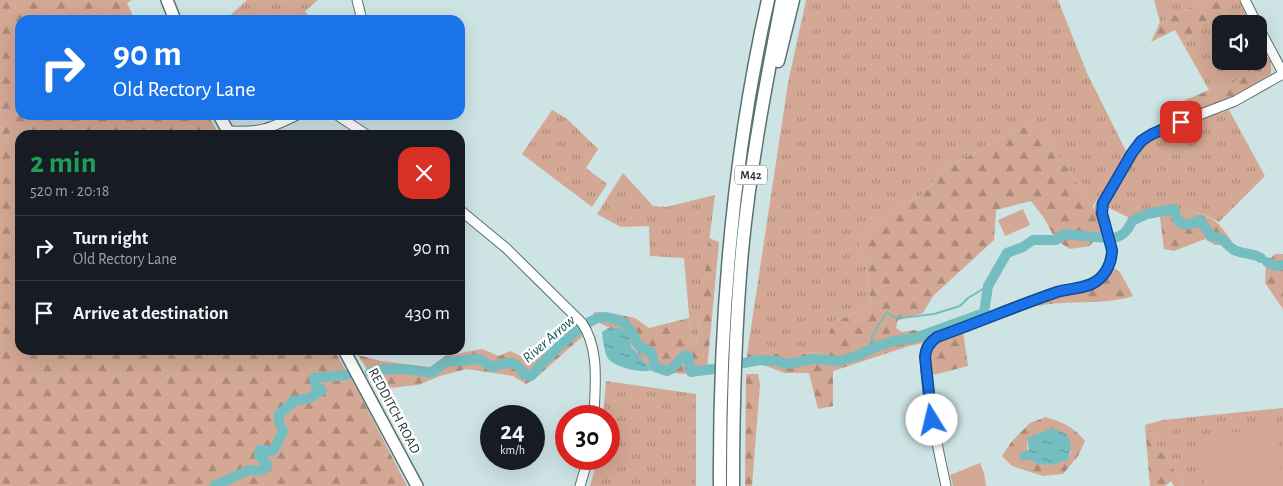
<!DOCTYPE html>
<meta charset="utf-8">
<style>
body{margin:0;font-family:"Alegreya Sans",sans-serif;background:#242831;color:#f1f3f6;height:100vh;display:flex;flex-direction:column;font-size:19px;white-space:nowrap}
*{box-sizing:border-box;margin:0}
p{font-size:16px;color:#9ea1a6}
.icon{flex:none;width:28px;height:28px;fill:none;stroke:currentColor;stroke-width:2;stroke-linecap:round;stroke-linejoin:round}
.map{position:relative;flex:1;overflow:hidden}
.panel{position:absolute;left:15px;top:130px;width:450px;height:225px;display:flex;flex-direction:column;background:#171b24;border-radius:15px;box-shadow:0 5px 20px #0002}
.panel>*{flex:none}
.guide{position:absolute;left:15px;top:15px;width:450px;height:105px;border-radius:15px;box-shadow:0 5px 20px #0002;background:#1a73e8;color:#fff;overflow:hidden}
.controls{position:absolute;left:1212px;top:15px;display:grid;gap:10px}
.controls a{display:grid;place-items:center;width:55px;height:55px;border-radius:10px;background:#171b24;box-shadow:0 5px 20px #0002;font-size:25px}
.speed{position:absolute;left:480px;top:405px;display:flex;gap:10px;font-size:25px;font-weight:700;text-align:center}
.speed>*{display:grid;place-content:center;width:65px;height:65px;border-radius:50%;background:#171b24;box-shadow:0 5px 20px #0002;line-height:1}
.speed small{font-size:12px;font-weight:400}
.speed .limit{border:8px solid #d22;background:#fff;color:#111}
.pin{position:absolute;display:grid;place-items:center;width:42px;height:42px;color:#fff;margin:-21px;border-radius:10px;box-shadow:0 2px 8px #0006}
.me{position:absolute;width:55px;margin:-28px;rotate:351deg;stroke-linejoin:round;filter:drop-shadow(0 0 4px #0008)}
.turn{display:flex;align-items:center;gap:18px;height:105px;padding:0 15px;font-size:22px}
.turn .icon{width:65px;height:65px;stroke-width:2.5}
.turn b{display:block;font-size:35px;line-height:42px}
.round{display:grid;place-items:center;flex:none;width:52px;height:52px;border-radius:15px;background:#242831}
.headline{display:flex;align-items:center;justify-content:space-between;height:85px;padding:0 15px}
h1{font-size:30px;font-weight:700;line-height:38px;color:#1e9e55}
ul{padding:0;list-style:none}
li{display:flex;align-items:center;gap:15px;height:65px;padding:0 15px;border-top:1px solid #363941}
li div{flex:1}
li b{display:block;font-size:19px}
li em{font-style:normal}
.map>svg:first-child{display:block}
.grass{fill:url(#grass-tufts)}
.forest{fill:url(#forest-firs);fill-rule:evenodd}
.garden{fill:#d3a894}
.water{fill:url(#water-ripples)}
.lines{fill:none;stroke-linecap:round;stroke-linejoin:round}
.stream{stroke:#74bec1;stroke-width:2}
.river{stroke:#74bec1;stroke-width:10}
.minor-casing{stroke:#5b7070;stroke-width:11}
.major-casing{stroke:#5b7070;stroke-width:14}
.highway-casing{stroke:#5b7070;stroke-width:15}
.minor{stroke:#fff;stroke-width:9}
.major{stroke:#fff;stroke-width:11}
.highway{stroke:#fff;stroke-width:12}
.route-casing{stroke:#114b97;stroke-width:12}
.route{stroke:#1a73e8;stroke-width:9}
.labels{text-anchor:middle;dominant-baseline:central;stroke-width:5;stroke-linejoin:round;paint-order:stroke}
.shield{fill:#fff;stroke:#6c7272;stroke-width:1}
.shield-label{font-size:12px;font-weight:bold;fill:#2d3636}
.street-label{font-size:14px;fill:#2d3636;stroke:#fff}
.water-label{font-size:15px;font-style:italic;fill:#135457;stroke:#fff}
</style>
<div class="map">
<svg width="1283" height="486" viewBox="0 0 1283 486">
<defs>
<pattern id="grass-tufts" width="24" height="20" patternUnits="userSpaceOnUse" patternTransform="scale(1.25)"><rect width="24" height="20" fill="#d3a894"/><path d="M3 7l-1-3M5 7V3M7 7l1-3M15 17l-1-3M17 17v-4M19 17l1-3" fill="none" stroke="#ac8a7a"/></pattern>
<pattern id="forest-firs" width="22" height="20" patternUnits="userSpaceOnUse" patternTransform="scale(1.25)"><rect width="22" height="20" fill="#d3a894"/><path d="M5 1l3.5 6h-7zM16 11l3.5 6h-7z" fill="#ac8a7a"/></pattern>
<pattern id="water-ripples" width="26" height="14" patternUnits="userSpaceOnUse" patternTransform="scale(1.25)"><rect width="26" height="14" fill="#74bec1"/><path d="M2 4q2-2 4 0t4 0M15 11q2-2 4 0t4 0" fill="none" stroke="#609b9e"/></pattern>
</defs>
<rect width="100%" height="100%" fill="#cde3e4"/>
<g class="grass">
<path d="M247,0H318L305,11L311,20H225Z"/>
<path d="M806,0H1058L1087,73L1128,155L1093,206L1034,121L943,170L923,195L902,204L858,239L865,261L871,301L859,312L834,322L822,354L813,352L802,354H747L788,83Z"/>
<path d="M1154,0H1207L1160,22Z"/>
<path d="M1223,0H1239L1250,24H1221V61H1259V44L1263,53L1255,68L1234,83L1209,90L1182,42L1192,36L1202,23L1223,15L1228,7Z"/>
<path d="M552,110L566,118L598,149L586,168L607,184L592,207L522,154Z"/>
<path d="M1229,110L1265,176L1219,222L1207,216L1187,210L1160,217L1154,215L1132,219L1105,206C1115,188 1130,158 1144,145C1158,132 1209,117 1229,110Z"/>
<path d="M623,173L653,206L666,207L715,195L696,343L691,338L684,258L650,256L649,226L621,227L597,214Z"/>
<path d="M606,381L696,394V486H590L598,459H609V416H603Z"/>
<path d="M1283,408V486H1184L1145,425L1163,420Z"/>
</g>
<g class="forest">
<path d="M0,0H132L127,3L135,20H20V115H208L219,135H20V350H334L357,389L407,486H0Z"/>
<path d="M1207,0H1223L1228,7L1223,15L1202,23L1192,36L1182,42L1175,30L1151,42L1160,22Z"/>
<path d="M1263,53L1271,61V74L1229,100L1187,115L1183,110L1181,102L1209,90L1234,83L1255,68Z"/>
<path d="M1034,121L1093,206L1104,232L1089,246L1070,249L1056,240L1044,218L1031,201L996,210L994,240L933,296L923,313L898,320L896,328L902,332L914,330L931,334L927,342L909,346L833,371V406L818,409L809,373H785L763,365H748L747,354H802L813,352L821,354V351L834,322L859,312L871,301L865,261L858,239L902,204L923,195L943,170Z"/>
<path d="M1187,210C1216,219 1217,219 1234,245H1215L1205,239L1174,251L1164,249L1160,217Z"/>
<path d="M709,238L719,242L707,370L682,374L652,370L622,334L590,318L595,312L621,315L635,318L649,328L689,318L691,338L696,343Z"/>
<path d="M1275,254H1283V309L1265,283L1266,263Z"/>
<path d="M1110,266L1120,272L1133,296C1103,306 1070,299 1039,306L1040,300L1092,285Z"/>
<path d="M577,328L583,336L537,377L526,384L513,376L466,369L440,376L418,385L380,389L358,355L381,361L430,367L445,356L482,349L499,356L510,351L533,362Z"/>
<path d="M963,331L968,366L933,375L930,371C929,339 935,341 963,331Z"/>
<path d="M746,374H758L760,384L752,486H745Z"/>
<path d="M1046,417C1062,422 1074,427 1085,441L1078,456L1063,474L1043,476L1012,466L1002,456L1012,441L1030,423ZM1052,428L1071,451L1068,460C1055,465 1039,467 1028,459L1027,439Z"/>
<path d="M1145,425L1184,486H1174L1171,481L1165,486H1150Z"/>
</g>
<g class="garden">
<path d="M1023,209L1030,225L1005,236L998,220Z"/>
<path d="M1276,426L1283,482L1254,486H1204L1197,438Z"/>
<path d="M980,463L984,473L986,486H953L950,475Z"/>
</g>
<g class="water">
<path d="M608,328H621L628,335L631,346L652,370C642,374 612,367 607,357C604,350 603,340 602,332Z"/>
<path d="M1052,428C1071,434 1074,440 1068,460C1055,465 1040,468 1028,459L1020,461V453L1029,450L1027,438Z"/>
</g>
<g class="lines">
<path class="stream" d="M873,348L872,336L887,312L892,316L901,318L934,314L960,306L968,298L988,286"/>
<g class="river">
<path d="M1110,238C1121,238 1128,231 1132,221L1147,214L1174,209C1177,225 1185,228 1200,220L1211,236C1226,238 1223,243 1234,250C1242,254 1253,253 1261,258"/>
<path d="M1267,262L1276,266L1283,265"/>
<path d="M744,363L759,360L776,361L787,364L814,359L839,361L857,356L873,348L894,341L915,338L984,313L988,286L1007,253L1023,247L1033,240H1056L1064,234L1106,238"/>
<path d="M370,372C391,367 410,369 431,373L446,362L479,359L492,367C509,362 515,359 525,375L531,376C544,360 578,325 598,318C605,315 622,320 627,326C640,339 629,343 652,353L655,367L667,371L671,369L684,356L687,355C691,361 688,367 691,372L713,369"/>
<path d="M214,486L249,470L258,471L266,468L267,464L259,455L260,450L272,451L275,448L283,431L279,421V414L289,406L293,401L310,398L322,390L316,386L314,378L347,375"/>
</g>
<g class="minor-casing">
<g id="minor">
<path d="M357,0L362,20"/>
<path d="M1245,0L1257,24"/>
<path d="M1259,28L1283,73"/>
<path d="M337,115L367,135"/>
<path d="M228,131C261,132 267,130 297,115"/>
<path d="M460,210L506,248L582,323C600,349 595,386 594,416"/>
<path d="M580,486L588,459"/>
<path d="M946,486C937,443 927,401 925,357C925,348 929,342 937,337C977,323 1016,306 1057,292C1070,288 1087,289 1098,280C1107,273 1111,261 1112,250L1101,213V206L1132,153L1145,138L1160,130L1235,101L1283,74"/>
</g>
</g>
<g class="major-casing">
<g id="major">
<path d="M167,0L175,20"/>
<path d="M219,115L230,135"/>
<path d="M344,350L417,486"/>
</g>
</g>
<g class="highway-casing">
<g id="highway">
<path d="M778,61L793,0"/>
<path d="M720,486C719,323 732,159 768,0"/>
<path d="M733,486C733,408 735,329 742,251C750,167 766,83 782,0"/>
</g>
</g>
<use href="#minor" class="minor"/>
<use href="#major" class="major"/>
<use href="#highway" class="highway"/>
</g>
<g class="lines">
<g class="route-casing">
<path id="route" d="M932,420L925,357C926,348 929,343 937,337C977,323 1016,306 1057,292C1070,288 1087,289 1098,280C1107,273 1112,261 1112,250L1102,213L1103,203L1132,153L1141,141L1152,134L1181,122"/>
</g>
<use href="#route" class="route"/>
</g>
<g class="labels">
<rect class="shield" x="735" y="165.5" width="32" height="19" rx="4"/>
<g class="shield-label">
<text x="751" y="175">M42</text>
</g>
<g class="street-label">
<text transform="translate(394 411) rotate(62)">REDDITCH ROAD</text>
</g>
<g class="water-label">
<text transform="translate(549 339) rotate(-41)">River Arrow</text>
</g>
</g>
</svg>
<div class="controls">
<a><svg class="icon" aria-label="sound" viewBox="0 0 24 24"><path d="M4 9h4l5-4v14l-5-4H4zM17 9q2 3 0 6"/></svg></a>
</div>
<div class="speed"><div>24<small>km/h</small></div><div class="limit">30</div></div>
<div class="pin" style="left:1181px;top:122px;background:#d93025"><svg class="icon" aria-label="arrive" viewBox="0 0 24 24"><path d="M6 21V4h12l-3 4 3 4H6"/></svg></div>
<svg class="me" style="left:932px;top:420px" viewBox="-20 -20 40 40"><circle r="19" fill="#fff"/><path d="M0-13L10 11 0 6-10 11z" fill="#1a73e8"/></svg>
<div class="guide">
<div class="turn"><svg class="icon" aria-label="right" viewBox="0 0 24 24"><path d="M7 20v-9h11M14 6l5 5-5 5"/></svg><div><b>90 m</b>Old Rectory Lane</div></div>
</div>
<section class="panel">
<div class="headline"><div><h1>2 min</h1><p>520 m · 20:18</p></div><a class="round" style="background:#d93025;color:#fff"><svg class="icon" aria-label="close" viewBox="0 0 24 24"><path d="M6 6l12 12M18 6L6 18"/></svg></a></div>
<ul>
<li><svg class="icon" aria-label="right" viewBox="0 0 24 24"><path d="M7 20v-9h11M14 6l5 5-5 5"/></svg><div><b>Turn right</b><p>Old Rectory Lane</p></div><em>90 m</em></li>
<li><svg class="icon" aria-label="arrive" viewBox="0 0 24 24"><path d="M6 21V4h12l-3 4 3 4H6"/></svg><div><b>Arrive at destination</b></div><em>430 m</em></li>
</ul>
</section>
</div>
